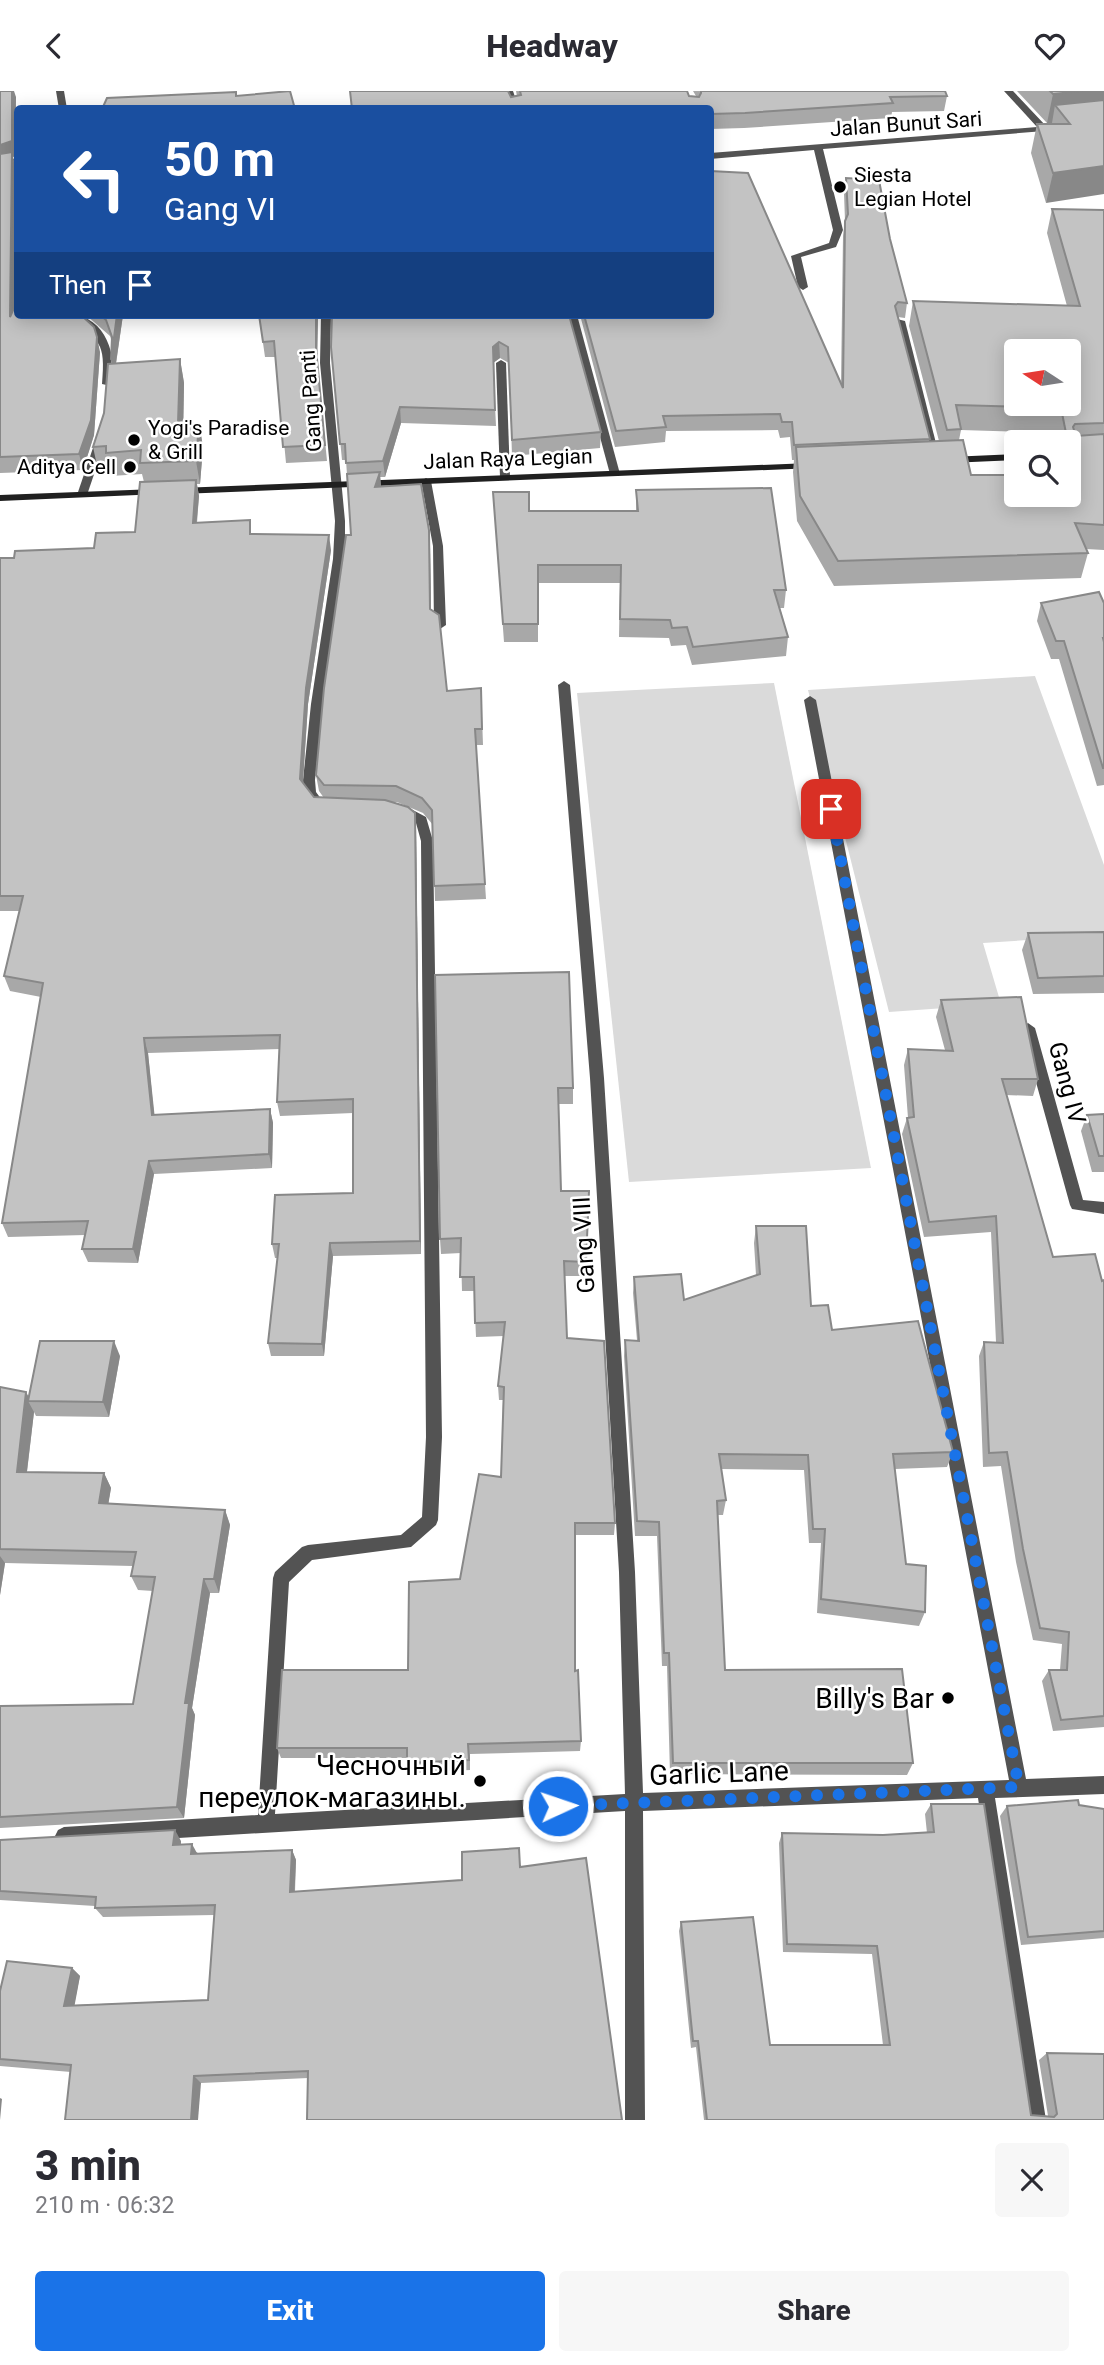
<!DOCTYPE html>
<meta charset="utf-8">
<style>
body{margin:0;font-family:Roboto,sans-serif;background:#f7f7f7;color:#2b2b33;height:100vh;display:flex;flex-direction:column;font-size:26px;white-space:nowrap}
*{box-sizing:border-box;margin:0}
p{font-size:23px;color:#7c7c81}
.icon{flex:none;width:38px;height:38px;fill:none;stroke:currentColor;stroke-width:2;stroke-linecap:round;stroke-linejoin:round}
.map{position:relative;height:2029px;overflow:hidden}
.drawer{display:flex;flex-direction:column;background:#fff;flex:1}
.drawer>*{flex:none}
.hud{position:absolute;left:14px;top:14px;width:700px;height:214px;border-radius:7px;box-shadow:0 4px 18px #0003;background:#1a4fa0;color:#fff;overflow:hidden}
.needle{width:46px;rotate:282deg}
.fabs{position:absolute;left:1004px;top:248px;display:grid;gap:14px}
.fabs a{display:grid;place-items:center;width:77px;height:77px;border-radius:7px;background:#fff;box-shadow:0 4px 18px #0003;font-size:35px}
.pin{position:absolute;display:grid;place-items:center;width:60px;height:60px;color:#fff;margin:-30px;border-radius:14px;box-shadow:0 4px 10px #0006}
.me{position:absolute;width:77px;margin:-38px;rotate:87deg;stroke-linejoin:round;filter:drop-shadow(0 0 5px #0008)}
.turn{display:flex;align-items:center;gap:24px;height:147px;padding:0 35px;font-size:32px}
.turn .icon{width:91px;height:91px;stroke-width:2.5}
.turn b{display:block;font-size:49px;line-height:60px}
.then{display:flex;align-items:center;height:66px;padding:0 35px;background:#0003;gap:14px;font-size:26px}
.round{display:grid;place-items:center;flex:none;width:74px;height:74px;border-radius:7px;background:#f7f7f7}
.head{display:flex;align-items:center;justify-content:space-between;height:119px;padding:0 35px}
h1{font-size:42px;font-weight:800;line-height:52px}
.button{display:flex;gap:14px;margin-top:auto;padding:14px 35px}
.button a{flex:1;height:80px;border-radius:7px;background:#1a73e8;color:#fff;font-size:28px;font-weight:800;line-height:80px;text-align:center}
.button a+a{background:#f7f7f7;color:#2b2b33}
header{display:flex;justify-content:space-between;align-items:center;height:91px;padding:0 35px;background:#fff;font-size:32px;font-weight:800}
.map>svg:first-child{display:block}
.green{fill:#dadada}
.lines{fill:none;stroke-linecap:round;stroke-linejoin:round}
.street{fill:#535353;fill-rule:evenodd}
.secondary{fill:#202020;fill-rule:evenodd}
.wall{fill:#a8a8a8;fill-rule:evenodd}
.shaded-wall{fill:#888}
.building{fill:#c3c3c3;stroke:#888;stroke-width:2;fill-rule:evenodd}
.route{stroke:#1a73e8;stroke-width:12;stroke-dasharray:0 21.6}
.poi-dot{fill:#000;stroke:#fff;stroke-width:2.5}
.labels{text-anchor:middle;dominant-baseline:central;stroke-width:5;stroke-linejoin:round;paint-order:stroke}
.far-street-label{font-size:21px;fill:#000;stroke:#fff}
.far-poi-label{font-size:21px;fill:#000;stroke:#fff;text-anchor:start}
.street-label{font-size:24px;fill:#000;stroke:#fff}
.near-poi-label{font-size:28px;fill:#000;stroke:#fff;text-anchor:end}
.near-street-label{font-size:28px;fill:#000;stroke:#fff}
</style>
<header><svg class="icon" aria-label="back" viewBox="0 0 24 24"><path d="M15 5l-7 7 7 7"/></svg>Headway<svg class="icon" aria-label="heart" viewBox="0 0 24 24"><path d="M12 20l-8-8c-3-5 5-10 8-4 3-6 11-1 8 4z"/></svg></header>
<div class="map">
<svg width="1104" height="2029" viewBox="0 0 1104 2029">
<rect width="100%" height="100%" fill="#fff"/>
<g class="green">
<path d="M1035,585L1104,774V844L983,852L1001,913L889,921L808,599Z"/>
<path d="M774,592L871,1077L629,1091L577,602Z"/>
</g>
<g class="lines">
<g class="street">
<path d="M56,0H64L67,18H59Z"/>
<path d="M505,0H513L519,18H511Z"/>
<path d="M1004,0H1013L1046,35H1057V39L823,58L843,139L836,156L801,166L808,196L803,199L798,196L791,165L829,152L833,139L814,59L710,68V62L1037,36Z"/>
<path d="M18,67V73L0,77V71Z"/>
<path d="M71,224C105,224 119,267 111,295L102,293C106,250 99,252 71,224Z"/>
<path d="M321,224H331L330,272L345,430V468L323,613L315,689L316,701L327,716L321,720L317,719L304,702L303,689L311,613L333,468L335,430L320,272Z"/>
<path d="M567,224H577L620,383L619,385H611L610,383Z"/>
<path d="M897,228L905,230L940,368L939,370H931L930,368L895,230Z"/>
<path d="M501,269L506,272L510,386L505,389L500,386L496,272Z"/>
<path d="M101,345L106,348L87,404L86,406H78L77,404L96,348Z"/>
<path d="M426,387L431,390L443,455L446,534L440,538L434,534L433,455L421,390Z"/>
<path d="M564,590L570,594L604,987L635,1481L643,1702L1009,1689L804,609L810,605L816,609L1026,1688L1104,1685V1703L995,1707L1046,2029H1026L978,1707L643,1720L645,2029H625V1720L64,1754L58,1751L55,1745L58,1739L64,1736L258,1724L273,1487L275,1481L302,1456L308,1454L401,1444L422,1426L426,1346L421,750L416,732L402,724L393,722L391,719L397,715L409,717L426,726L433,750L442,1346L438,1429L436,1434L411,1456L312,1469L289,1491L275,1723L625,1703L619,1481L590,987L558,594Z"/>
<path d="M1028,932L1035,937L1083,1109L1104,1111V1123L1072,1118L1070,1114L1021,937Z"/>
</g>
<g class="secondary">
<path d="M1017,363V369L949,372L944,369L949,366Z"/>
<path d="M810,372L815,375L814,377L180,403L175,400L180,397Z"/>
<path d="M156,398L161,401L160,403L0,410V404Z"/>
</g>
</g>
<g class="wall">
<path d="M0,0L16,6L15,65L13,66L15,76L14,216L100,261L94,344L83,379L0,382Z"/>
<path d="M516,0H687L689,5H696L693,0H945L947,5L944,20L892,21L891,27L744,37L710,38V18L511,6L517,5Z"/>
<path d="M1017,0H1104L1046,112L1031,62L1037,33H1051L1052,32H1047Z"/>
<path d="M846,87L890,148L907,212L905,227L898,226L930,348L929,350H939L909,235L913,210L1067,215L1047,142L1052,118L1104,119V459L1086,458L1088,462L1081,487L834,495L797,430L793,381L794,369H792L790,346L780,347L778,339L666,340L665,351L615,356L580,224H710L841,292L843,145L845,130L844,102ZM961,339L1055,342L1057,352H1069V404L971,384L959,349Z"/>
<path d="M86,224H123L116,273L180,268L184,292L183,333L199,332L203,356L200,393H197L199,405L197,432L331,459L308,613L303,692L314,706L324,707L319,700L316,684L351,444L346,369H342L331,256L569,224L601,341L600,357L512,365L509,272L500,267L493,272L496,335L401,332L385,386H380L381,396L430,455L431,519L447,600L481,597L483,654H476L486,808L435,810L433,734L423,722L397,711H393L415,722L416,737L421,1163L333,1165L324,1265H271L268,1252L278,1167H275L272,1153L353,1102V1022L280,1025L277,1011L280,958L148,962L154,1024L270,1018L273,1032L272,1077L154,1083L138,1172L88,1171L82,1158L85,1144L8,1146L2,1132L41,906L10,900L4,885L20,820H0V467H14L94,457L135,441L144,391L142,383L111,385L110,379H98L93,356L104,322L111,273V269L112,251L110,245Z"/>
<path d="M259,224H318L317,272L327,370L286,372L276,266H265Z"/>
<path d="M636,399L786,499L784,517H780L788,546L786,565L692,574L686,554L671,555L669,547L619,546L620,492H538V551H504L493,401L530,420H636Z"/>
<path d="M1041,512H1104V694L1097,695L1059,568H1051L1037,530Z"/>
<path d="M1104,841V904V902L1033,903L1022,859L1028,842Z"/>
<path d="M435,884L573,997V1013H558L561,1100H589L585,1185H564L567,1247L615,1432L614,1444H575V1580L581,1650L580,1660L470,1663V1679L409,1682L407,1667H281L277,1657L408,1579L460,1488L501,1386L503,1309H499L498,1295L504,1245L476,1246L474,1200H462L461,1162L441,1163L440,1148Z"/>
<path d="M941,909L1038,988L1033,1005L1006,1004L1053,1166L1102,1190L1104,1189V1636L1053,1640L1042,1590L1049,1579H1060L1062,1553L1033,1549L1016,1471L1001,1375L983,1376L979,1265L984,1251H996L991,1141L924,1146L902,1043L907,1027H908L904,974L908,958L945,959L936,926Z"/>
<path d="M1104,1023V1081H1092L1081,1040L1087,1024Z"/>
<path d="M756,1135L811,1215L832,1239L953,1361L947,1376L895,1378L906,1473L925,1521L919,1535L817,1522L821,1452H809L804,1379L721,1378L726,1409L723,1424H717L725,1579L913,1672L907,1684L670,1683L667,1575H662L657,1445H635L624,1265L625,1249H637L633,1202L634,1186L684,1209L756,1184L754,1152Z"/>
<path d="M120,1265L109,1326L36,1325L34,1321L27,1381L104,1382L111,1397L108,1413L225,1419L230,1434L219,1502H210L192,1617L195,1624L184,1727L0,1737V1615L133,1613L153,1500L138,1499L131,1485L133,1475L5,1472L0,1504V1296L29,1306Z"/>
<path d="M931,1713L1031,2024L1048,2025L1039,1969L1047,1962L1104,2029H704L696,1956L691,1957L679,1840L681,1831L770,1954H883L872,1863L783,1861L779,1752L782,1742L883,1744L927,1742L925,1723Z"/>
<path d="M1079,1714L1104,1718V1847L1021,1854L1000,1725L1007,1715Z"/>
<path d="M0,1749L181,1750V1754L198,1762L292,1759L296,1769L295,1801L462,1789L519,1757L308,1987L201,1992L0,1975V1900L72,1877L80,1885L74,1914L208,1909L214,1824L103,1826L95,1817V1815L0,1809Z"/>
</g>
<g class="shaded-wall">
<path d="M12,0H14L16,6L15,65L13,66L15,76L14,242L10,226L0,70V54Z"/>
<path d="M1082,0H1104V25L1055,14L1052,32H1047L1053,3Z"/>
<path d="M1104,75V103L1046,112L1053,82Z"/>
<path d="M117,224H123L114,285L111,269Z"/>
<path d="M316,224H318L317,272L327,370L316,257Z"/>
<path d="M97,246L100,261L94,344L83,379L79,363Z"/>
<path d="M499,251L500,267L493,272V256Z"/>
<path d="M180,268L184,292L183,357L178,333Z"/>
<path d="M400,316L401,332L385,386L383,370Z"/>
<path d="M199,332L203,356L200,393L196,370Z"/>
<path d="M380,381L381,397L375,396Z"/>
<path d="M196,389L199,405L195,448L193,432Z"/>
<path d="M429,439L430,455L431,534L430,518Z"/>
<path d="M329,444L331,459L308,613L302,704L300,688L306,597Z"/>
<path d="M415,722L416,737L421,1163L420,1150Z"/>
<path d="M144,947L148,962L156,1038L152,1024Z"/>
<path d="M270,1018L273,1032L272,1077L269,1063Z"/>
<path d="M149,1070L154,1083L138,1172L133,1158Z"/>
<path d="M330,1152L333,1165L324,1265L322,1253Z"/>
<path d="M114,1250L120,1265L109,1326L103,1311Z"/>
<path d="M26,1301L31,1310H28L34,1321L25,1396L17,1381Z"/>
<path d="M104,1382L111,1397L106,1427L99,1412Z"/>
<path d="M225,1419L230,1434L219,1502L214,1488Z"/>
<path d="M0,1465L5,1472L0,1504Z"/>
<path d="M204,1488L210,1502L192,1617L195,1624L184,1727L177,1716L185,1612Z"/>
<path d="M175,1739L181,1750L180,1764L173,1754Z"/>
<path d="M192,1753L198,1764L191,1763Z"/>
<path d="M292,1759L296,1769L294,1811L290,1801Z"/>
<path d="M72,1877L80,1885L73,1923L64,1915Z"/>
<path d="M194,1985L201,1992L198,2029H191Z"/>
<path d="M0,2007L2,2008L0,2029Z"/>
</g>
<g class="building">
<path d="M0,0H12V50L0,54Z"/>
<path d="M290,0L295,18H102L107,7L236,1V5Z"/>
<path d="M350,0H508L511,6L521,4L520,0H687L689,5L699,6L701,2V0H945L947,5L890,6L893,12L745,22L710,23V18H352Z"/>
<path d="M1050,0H1082L1053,3Z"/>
<path d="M1104,9V75L1053,82L1037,33H1070L1055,14Z"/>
<path d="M12,61L10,226L18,208V224H81L94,236L97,246L91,329L79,363L0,366V63Z"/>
<path d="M710,80L748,82L843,297L845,130L848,123L846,87L879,89L890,148L907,212L898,211L895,215L930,348L794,354L792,331H782L780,323L663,325L666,336L616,340L584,224H710Z"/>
<path d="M1052,118L1104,119V332L1075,333L1073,336L1076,345L1104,343V434L1075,432L1088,462L838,470L800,405L796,356L963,349L971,384H1017V404H1069V384H1074L1069,361V352H1068L1061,317L956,314L961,338L947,339L913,210L1080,215ZM1017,261H1069V313H1017Z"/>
<path d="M100,224H117L111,269L112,246L106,229Z"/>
<path d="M259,224H316V257L325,354L283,356L274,250L263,251Z"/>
<path d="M332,224H569L601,341L512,349L508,256L499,251L493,256L495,319L400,316L383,370L346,372L345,353H340L331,256Z"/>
<path d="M180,268L178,333L199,332L196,370L140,372L141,359L106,362V355L93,356L104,322L108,273Z"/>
<path d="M380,381L375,396L421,393L429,439L430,518L439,524L447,600L481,597L482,638H475L485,793L434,795L432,719L422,707L396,695L324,694L316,684L324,597L346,444H351L347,383Z"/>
<path d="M196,389L193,432L250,429V443L329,444L306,597L300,688L314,706L385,709L408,716L415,722L420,1150L330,1152L322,1253L268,1252L279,1153H272L275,1104L353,1102V1008L277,1011L280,944L144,947L152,1024L270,1018L269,1063L149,1070L133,1158H82L88,1130L2,1132L43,892L4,885L23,805H0V467H14L15,460L94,457L96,442L135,441L140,391Z"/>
<path d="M771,397L786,499H774L788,546L693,556L687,536L672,537L670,529L620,528L621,474H538V533H503L493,401H529V420H638L636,399Z"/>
<path d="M1099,501L1104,512V547H1103L1104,551V677H1103L1064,550H1056L1041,512Z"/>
<path d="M1104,841V885L1038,887L1028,842Z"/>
<path d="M569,881L573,997H558L561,1100H589L586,1171L564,1170L567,1247L604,1250L615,1432H575V1580L578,1579L581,1650L468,1653L469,1669L407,1672V1657H277L282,1579H408L409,1491L460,1488L479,1383L501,1386L504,1296L498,1295L505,1231L475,1232L474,1186H460L461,1147L440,1148L435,884Z"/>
<path d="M1021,906L1038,988H1002L1053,1166L1095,1163L1102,1190L1104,1189V1625L1061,1629L1049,1579H1067L1069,1541L1040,1537L1023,1458L1007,1361L989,1362L984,1251L1003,1252L996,1125L929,1131L907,1027L914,1026L908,958L953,960L941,909Z"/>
<path d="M1104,1023V1065H1099L1087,1024Z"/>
<path d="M756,1135H806L811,1215L828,1214L832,1239L918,1230L953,1361L893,1363L906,1473L926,1475L925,1521L821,1508L825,1438H813L808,1364L719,1363L726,1409L717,1410L725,1579L902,1578L913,1672H673L669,1562H664L659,1431L637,1430L625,1249L639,1250L634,1186L681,1183L684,1209L760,1183Z"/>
<path d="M40,1250H114L103,1311L28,1310Z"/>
<path d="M0,1296L26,1301L17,1381L104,1382L99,1412L225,1419L214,1488H204L185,1612H189L177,1716L0,1726V1615L133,1613L155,1486L131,1485L136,1461L0,1458Z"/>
<path d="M1078,1709L1079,1714L1104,1718V1840L1028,1846L1007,1715Z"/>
<path d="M931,1713H984L1031,2024L1054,2026L1057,2023L1047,1962L1104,1963V2029H707L698,1950H693L681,1831L753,1826L770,1954H890L877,1855L787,1853L782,1742L883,1744L934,1741Z"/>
<path d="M175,1739L173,1754L192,1753L191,1763L292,1759L290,1801L462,1789V1761L519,1757L520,1776L586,1767L622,2029H307L308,1980L194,1985L191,2029H65L71,1974L0,1968V1900L7,1870L72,1877L64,1915L208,1909L215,1814L95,1817L96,1806L0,1800V1749Z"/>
</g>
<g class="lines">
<path class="route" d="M558,1715L1019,1696L831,718"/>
</g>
<g class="poi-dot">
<circle cx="840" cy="96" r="7"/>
<circle cx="134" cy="349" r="7"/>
<circle cx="130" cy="376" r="7"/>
<circle cx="948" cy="1607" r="7"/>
<circle cx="480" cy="1690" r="7"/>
</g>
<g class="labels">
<g class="far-street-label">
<text transform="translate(906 33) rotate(-4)">Jalan Bunut Sari</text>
<text transform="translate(311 310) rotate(-94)">Gang Panti</text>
<text transform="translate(508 368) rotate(-2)">Jalan Raya Legian</text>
</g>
<g class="far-poi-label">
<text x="854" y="84">Siesta<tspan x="854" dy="24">Legian Hotel</tspan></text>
<text x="148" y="337">Yogi's Paradise<tspan x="148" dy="24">&amp; Grill</tspan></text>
<text x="116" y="376" text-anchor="end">Aditya Cell</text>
</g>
<g class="street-label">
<text transform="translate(1067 992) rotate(75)">Gang IV</text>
<text transform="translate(584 1154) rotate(-93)">Gang VIII</text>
</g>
<g class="near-poi-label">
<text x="934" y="1607">Billy's Bar</text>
<text x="466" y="1674">Чесночный<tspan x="466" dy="32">переулок-магазины.</tspan></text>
</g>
<g class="near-street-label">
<text transform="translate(719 1682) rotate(-2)">Garlic Lane</text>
</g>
</g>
</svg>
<div class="fabs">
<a><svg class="needle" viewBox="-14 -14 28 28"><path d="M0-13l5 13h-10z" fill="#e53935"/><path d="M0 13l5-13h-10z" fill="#7c7c81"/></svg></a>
<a><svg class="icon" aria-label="search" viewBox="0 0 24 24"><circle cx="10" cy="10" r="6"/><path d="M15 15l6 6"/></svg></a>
</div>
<div class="pin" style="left:831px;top:718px;background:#d93025"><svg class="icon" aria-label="arrive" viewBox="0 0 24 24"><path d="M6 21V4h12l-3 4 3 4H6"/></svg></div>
<svg class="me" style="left:558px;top:1715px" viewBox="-20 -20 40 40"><circle r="17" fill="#1a73e8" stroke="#fff" stroke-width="3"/><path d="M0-11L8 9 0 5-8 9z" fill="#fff"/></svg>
<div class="hud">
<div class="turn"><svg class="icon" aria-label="left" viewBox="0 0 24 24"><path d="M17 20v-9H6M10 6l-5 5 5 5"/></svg><div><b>50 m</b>Gang VI</div></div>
<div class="then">Then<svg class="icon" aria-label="arrive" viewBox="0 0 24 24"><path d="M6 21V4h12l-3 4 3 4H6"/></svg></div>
</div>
</div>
<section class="drawer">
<div class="head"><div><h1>3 min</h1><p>210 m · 06:32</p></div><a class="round"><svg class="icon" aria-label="close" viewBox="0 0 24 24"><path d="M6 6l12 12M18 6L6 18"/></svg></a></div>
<div class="button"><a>Exit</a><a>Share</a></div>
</section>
